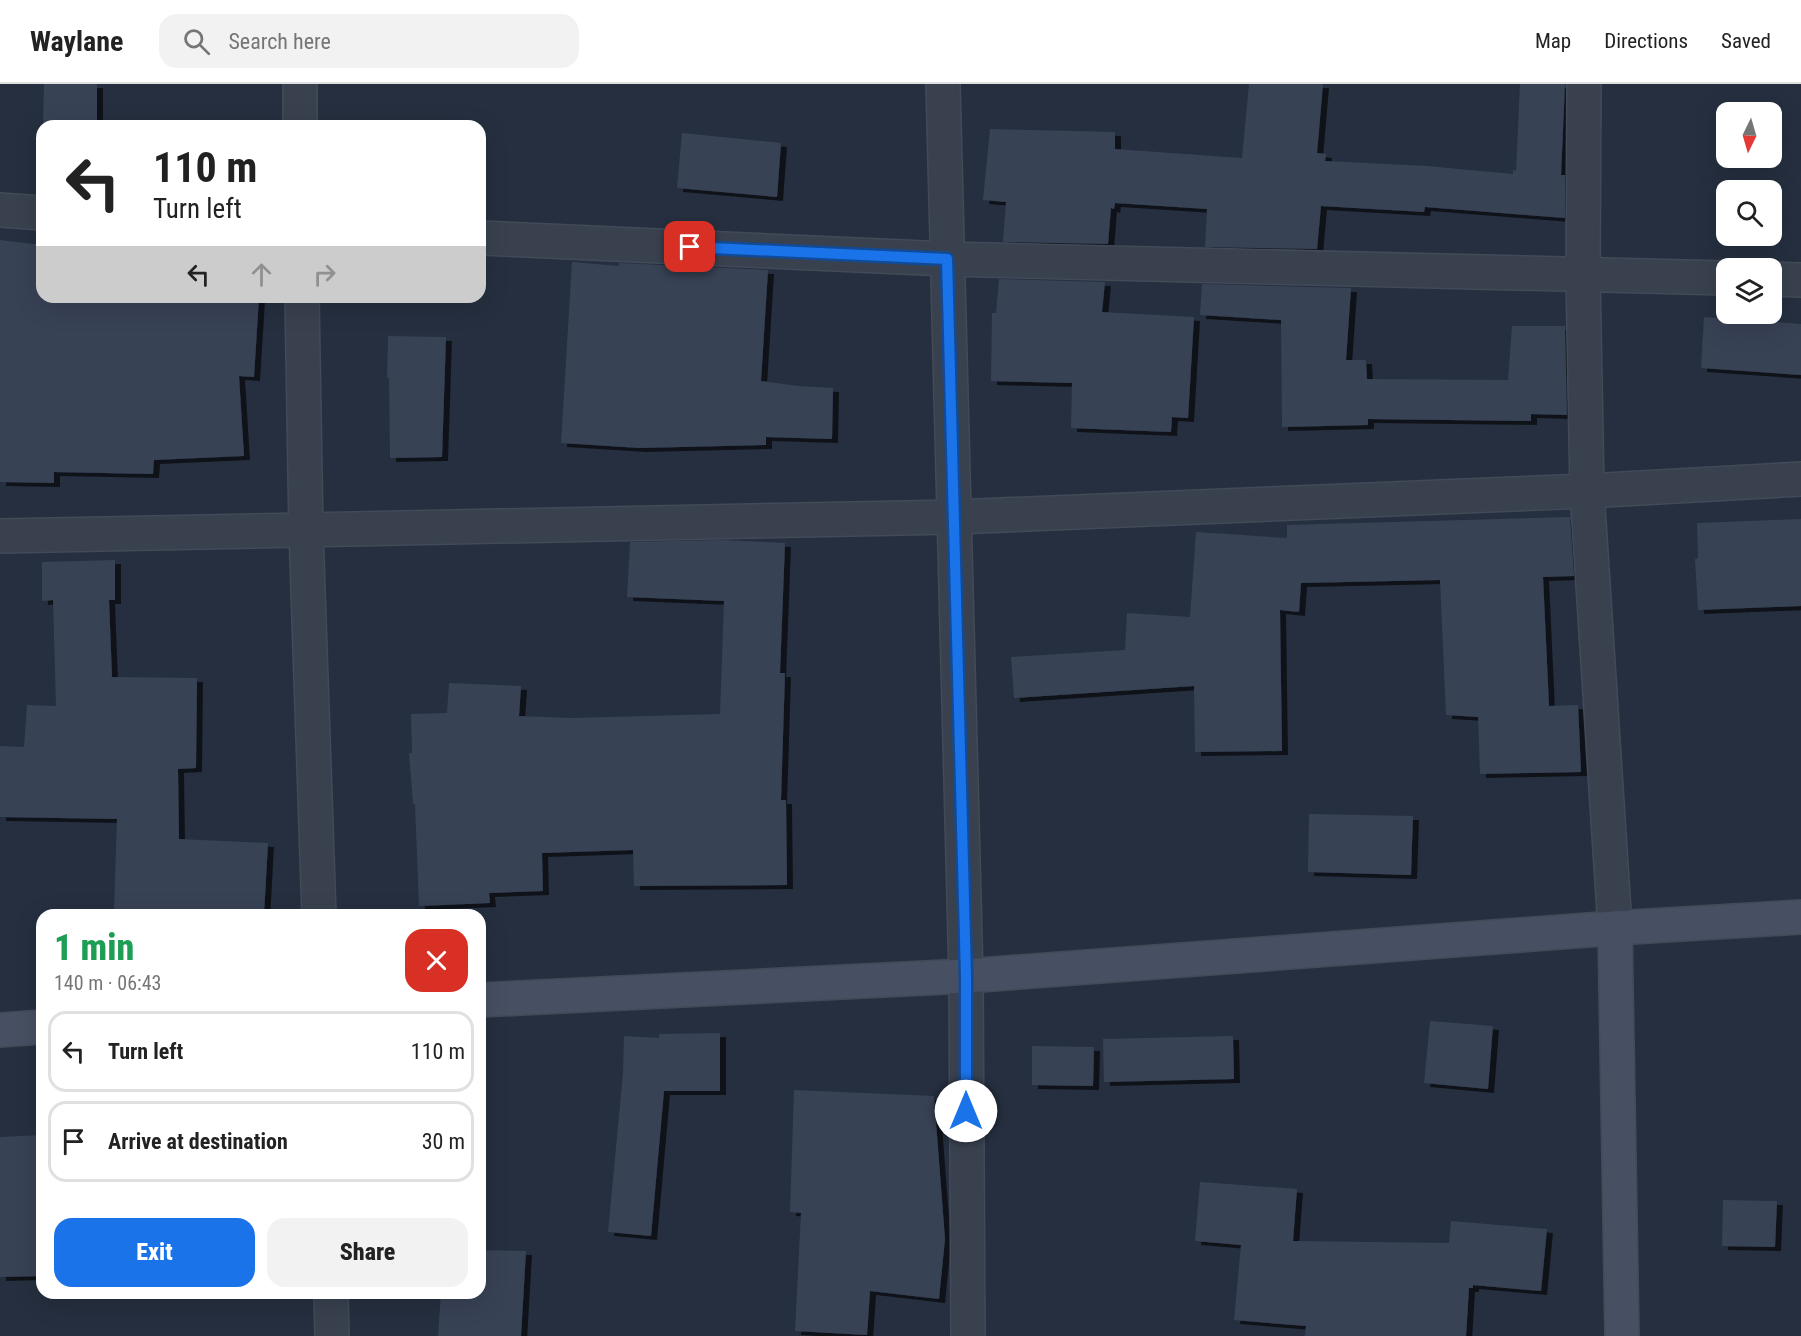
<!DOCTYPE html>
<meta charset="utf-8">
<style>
body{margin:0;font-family:"Roboto Condensed",sans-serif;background:#f2f2f2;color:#222;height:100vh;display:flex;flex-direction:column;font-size:22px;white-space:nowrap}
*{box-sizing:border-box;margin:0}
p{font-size:20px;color:#767676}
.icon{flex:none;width:33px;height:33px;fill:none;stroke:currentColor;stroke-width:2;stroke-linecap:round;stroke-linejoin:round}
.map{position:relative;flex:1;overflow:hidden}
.panel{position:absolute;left:36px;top:825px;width:450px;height:390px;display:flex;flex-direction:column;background:#fff;border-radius:18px;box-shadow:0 6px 24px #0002}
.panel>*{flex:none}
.banner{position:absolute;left:36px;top:36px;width:450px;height:183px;border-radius:18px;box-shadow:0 6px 24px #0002;background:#fff;color:#222;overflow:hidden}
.needle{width:39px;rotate:185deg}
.buttons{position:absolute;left:1716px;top:18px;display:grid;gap:12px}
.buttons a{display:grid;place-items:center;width:66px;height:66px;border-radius:12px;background:#fff;box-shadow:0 6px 24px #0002;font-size:30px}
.pin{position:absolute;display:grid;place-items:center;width:51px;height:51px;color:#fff;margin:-26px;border-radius:12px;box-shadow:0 3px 9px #0006}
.me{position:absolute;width:66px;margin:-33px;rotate:0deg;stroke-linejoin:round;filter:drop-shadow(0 0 4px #0008)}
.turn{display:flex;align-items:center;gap:21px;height:126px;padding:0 18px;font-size:27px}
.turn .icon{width:78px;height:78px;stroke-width:2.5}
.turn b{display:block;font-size:42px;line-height:51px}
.lanes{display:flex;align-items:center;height:57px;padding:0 18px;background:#0003;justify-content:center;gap:30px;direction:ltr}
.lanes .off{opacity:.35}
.round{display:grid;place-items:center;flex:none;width:63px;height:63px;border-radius:18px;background:#f2f2f2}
.head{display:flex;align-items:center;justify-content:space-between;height:102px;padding:0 18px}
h1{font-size:36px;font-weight:800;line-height:45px;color:#1e9e55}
.cta{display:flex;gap:12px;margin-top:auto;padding:12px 18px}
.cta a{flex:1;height:69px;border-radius:18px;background:#1a73e8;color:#fff;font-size:24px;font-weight:800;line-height:69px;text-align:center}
.cta a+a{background:#f2f2f2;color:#222}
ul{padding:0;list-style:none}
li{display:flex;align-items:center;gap:18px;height:81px;margin:0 12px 9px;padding:0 6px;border:3px solid #e0e0e0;border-radius:18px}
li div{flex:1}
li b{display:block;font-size:22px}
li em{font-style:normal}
header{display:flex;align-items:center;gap:36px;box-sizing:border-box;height:84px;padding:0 30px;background:#fff;border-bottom:2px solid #e0e0e0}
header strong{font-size:28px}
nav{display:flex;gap:33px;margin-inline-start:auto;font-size:21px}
.search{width:420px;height:54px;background:#f2f2f2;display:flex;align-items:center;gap:15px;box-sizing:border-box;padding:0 21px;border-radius:18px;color:#767676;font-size:22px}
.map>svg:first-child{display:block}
.building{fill:#374255;filter:url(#shadow)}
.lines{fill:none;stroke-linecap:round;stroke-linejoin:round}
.street-casing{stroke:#424a58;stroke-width:36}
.secondary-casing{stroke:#424a58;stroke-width:36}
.street{stroke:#39414f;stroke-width:33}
.secondary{stroke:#474f62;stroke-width:33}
.route-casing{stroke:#114b97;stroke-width:15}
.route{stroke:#1a73e8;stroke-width:10}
</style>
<header>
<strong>Waylane</strong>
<div class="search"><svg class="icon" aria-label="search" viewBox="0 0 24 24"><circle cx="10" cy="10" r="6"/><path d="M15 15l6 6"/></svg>Search here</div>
<nav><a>Map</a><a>Directions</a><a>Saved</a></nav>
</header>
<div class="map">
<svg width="1801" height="1252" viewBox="0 0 1801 1252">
<defs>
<filter id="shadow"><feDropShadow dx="6" dy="4" stdDeviation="0" flood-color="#0009"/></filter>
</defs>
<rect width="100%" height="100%" fill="#252f3f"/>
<g class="building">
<path d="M44,0H97V42H43Z"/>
<path d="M1249,0H1323L1317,69L1326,70L1325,77L1427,82L1513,90V86L1516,87L1520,0H1565L1561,91H1565V134L1425,123L1424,128L1321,122L1317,165L1205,163L1207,125L1115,119L1114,125L1111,124L1108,160L1003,158L1006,118L983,116L990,45L1115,48V65L1242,74Z"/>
<path d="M682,49L781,59L777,113L677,104Z"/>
<path d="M0,156L42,161V213H259L254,293L239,292L244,372L154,376L153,390L54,388V399L0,398Z"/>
<path d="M572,178L619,182V179L768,186L761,297L798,302L833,304L832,355L766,353V361L640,364L561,359Z"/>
<path d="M999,195L1105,198L1102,228L1194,233L1188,334L1172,333L1171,348L1071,344L1072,299L991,297L992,229H996Z"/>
<path d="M1202,200L1351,204L1346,276H1366L1367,295L1508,296L1512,242H1565L1567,331L1531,330V337L1368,335V341L1282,343L1281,236L1200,231Z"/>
<path d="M1704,233L1801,240V291L1701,284Z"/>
<path d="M388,252L446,253L442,373L390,374L389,294H387Z"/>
<path d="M1570,433L1574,492L1543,493L1549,622L1578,621L1581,688L1480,690L1478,633L1446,631L1440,496L1301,499L1299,528L1280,526L1282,667L1195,668L1194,602L1014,614L1011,573L1125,566L1127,529L1190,533L1196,448L1287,454V441Z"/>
<path d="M1801,435V522L1698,526L1695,475L1698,474L1697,439Z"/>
<path d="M722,456L785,459L780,589H785L781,716H786L787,801L634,802L633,766L542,769L543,807L489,809L490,819L419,822L415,720H413L409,669H412L411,630L447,629L449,599L521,602L519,632L571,634L720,630L724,517L627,513L630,458Z"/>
<path d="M115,476V516H109L112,593L197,594L196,684L178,685L179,755L268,759L264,831H124V827L114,826L117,735L0,733V662L24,663L27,621L56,622L53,516L42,517V478Z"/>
<path d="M1309,730L1413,732L1411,791L1308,788Z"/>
<path d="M1430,937L1493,942L1488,1005L1424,999Z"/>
<path d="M720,949V1007H664L651,1152L608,1148L623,989L624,952L659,954V950Z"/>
<path d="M1233,952L1234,995L1104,998L1103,955Z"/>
<path d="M1032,962L1094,963L1093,1002L1032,1001Z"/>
<path d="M794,1006L934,1012L945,1155L939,1215L870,1207L867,1251L795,1247L801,1129L790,1128Z"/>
<path d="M42,1051V1192L0,1193V1053Z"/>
<path d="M1200,1098L1297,1105L1293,1157L1449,1159L1451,1137L1547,1145L1541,1207L1473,1201V1204H1469L1466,1252H1305L1306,1242L1234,1236L1241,1161L1195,1157Z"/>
<path d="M1723,1116L1777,1117L1775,1163L1722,1162Z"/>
<path d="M481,1166L526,1167L521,1252H438L441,1209H480Z"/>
</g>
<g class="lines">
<g class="street-casing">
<g id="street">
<path d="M300,0V42"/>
<path d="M943,0L966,892L968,1252"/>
<path d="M1584,0L1583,190L1587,407L1615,844"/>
<path d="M0,126L42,129"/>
<path d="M480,154L947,175L1726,194"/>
<path d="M1772,195L1801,196"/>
<path d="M302,213L306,447L319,831"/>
<path d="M0,452L954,433L1587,407L1801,395"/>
<path d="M331,1209L332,1252"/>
</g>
</g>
<g class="secondary-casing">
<g id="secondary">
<path d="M1615,844L1622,1252"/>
<path d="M480,916L966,892L1615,844L1801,833"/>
<path d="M0,946L42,943"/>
</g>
</g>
<use href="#street" class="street"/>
<use href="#secondary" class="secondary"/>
</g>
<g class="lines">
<g class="route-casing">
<path id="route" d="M690,163L947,175L966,892V1027"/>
</g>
<use href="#route" class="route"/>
</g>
</svg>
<div class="buttons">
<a><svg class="needle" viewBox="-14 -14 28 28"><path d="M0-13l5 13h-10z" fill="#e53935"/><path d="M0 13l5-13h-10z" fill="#767676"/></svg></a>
<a><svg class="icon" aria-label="search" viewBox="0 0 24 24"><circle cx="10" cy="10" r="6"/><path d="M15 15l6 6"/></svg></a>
<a><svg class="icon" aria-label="layers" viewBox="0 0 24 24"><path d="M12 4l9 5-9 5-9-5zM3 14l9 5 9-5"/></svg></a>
</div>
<div class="pin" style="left:690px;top:163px;background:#d93025"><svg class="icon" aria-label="arrive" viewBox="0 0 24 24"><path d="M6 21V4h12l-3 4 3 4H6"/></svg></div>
<svg class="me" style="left:966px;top:1027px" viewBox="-20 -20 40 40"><circle r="19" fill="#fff"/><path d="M0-13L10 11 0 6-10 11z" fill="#1a73e8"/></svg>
<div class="banner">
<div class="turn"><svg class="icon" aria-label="left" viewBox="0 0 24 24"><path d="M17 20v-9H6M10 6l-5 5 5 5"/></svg><div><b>110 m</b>Turn left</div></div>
<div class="lanes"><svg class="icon" aria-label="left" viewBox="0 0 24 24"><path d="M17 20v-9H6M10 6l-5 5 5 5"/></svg><svg class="icon off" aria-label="ahead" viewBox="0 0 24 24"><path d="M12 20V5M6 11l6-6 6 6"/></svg><svg class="icon off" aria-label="right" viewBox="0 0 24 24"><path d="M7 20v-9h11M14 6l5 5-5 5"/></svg></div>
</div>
<section class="panel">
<div class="head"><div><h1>1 min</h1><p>140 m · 06:43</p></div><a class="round" style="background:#d93025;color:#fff"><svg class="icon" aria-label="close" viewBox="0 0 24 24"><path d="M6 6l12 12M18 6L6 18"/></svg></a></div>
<ul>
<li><svg class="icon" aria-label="left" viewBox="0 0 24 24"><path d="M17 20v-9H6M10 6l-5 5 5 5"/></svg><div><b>Turn left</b></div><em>110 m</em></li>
<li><svg class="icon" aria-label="arrive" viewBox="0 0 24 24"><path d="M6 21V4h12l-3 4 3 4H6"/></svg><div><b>Arrive at destination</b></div><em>30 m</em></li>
</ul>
<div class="cta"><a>Exit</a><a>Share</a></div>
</section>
</div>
